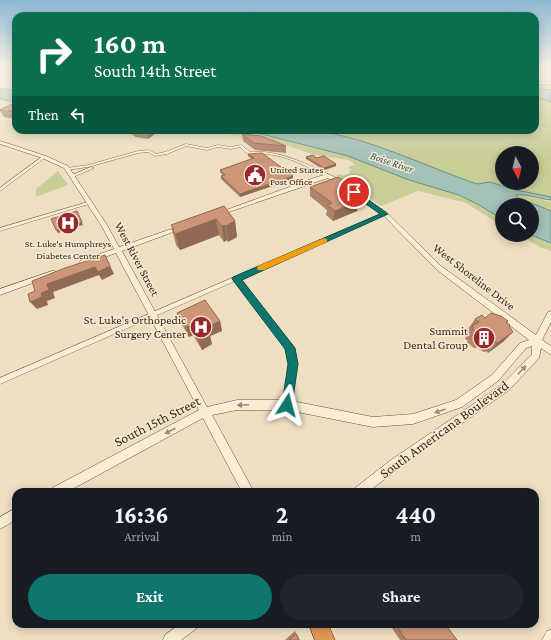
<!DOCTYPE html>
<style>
body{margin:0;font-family:"Crimson Pro",serif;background:#20242c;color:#f1f3f6;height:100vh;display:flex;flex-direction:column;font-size:15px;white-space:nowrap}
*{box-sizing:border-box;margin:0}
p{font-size:13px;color:#9ea1a6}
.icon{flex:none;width:22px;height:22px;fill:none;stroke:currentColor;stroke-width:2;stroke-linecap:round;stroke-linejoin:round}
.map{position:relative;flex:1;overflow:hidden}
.sheet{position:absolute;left:12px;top:488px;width:527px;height:140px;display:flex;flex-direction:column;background:#171b24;border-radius:12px;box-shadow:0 2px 10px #0003}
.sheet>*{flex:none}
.hud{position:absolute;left:12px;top:12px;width:527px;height:122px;border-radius:12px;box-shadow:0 2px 10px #0003;background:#0b6e4f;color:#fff;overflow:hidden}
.needle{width:26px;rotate:173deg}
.tools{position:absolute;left:495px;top:146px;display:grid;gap:8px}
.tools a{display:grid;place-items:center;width:44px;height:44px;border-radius:50%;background:#171b24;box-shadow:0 2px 10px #0003;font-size:20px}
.pin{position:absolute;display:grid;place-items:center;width:34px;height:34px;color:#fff;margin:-17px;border:2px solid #fff;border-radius:50%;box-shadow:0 1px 4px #0007}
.me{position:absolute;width:44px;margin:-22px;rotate:9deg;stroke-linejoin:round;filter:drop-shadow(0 0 3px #0008)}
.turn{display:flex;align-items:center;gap:14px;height:84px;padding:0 16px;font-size:18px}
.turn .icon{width:52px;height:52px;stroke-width:2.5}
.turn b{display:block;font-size:28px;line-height:34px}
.then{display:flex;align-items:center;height:38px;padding:0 16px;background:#0003;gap:8px;font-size:15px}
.eta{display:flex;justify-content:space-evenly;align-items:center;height:68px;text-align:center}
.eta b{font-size:24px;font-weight:700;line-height:28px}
.cta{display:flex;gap:8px;margin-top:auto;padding:8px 16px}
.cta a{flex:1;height:46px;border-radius:24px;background:#0f766e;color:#fff;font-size:16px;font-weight:700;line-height:46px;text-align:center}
.cta a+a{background:#20242c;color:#f1f3f6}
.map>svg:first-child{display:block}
.green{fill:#c9cd96;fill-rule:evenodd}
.water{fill:#a4c1b7;stroke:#6b8f84}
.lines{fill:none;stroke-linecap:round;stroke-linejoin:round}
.street-casing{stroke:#897059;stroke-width:1}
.secondary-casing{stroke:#6a513c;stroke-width:1}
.highway-casing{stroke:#563e2d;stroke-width:1}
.street{fill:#f9edd5;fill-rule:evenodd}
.secondary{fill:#f9edd5;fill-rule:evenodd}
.highway{fill:#df9951;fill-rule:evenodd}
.wall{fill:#b08266}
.shaded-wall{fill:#906a53}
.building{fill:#cd9777;stroke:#906a53}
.oneway{fill:#988b79}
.route{fill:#0f766e;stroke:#0a4d48}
.slow{fill:#f59e0b}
.labels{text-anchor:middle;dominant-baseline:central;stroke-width:3;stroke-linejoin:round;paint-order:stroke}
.far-poi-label{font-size:10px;fill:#38291d;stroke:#f6e9d2;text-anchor:start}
.far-water-label{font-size:11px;font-style:italic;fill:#2c5853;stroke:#f6e9d2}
.street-label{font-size:12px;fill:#38291d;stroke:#f6e9d2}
.poi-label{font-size:12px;fill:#38291d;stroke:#f6e9d2;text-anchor:end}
.near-street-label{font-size:14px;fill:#38291d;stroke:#f6e9d2}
</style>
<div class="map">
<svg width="551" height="640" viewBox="0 0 551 640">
<rect width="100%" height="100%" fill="#eedfc2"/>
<g class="green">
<path d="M535,84H551V197L516,190L490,182L477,184C421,164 368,141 310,130H535ZM502,153H532V183H502Z"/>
<path d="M186,130H246L305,144L348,156L409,180L459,195L479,205L502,219V226L466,203L418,191L381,206L336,175L340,174L343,176L351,173L348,171L352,170L348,167L356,165L349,160L315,155L288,146L244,136Z"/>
<path d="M58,171L68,185L36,197V189Z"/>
<path d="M521,194L551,202V211L519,198L514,195Z"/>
<path d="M520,235H531L551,243V251L540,247Z"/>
</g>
<g class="water">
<path d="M0,88L16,91V102L0,99Z"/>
<path d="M535,89L551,90V102L535,97Z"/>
<path d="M246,130C267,130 289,128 310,130C366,136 424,166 477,184L490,182L516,190L551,197V200C539,199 526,193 515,195L519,198L551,211V243L531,235L532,205H502V219L479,205L459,195L409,180L348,156Z"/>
</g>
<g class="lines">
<g class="street-casing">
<g id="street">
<rect x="535" y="82" width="16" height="2"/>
<path d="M186,144L207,148L218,145L231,147L241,145L250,152C272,150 293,158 313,167C319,170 325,172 330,176L327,177C308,167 288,156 267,154C260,153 254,154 248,154L240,147L231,149L218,147L207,150L186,146L167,154L155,156L148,152L138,153L88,167L67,170L65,169L67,168L88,165L138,151L149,150L156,154L165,152Z"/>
<path d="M43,156L46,157L0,191V188Z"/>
<path d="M91,167L94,168L73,177L70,176Z"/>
<path d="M88,202L92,203L0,231V228Z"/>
<path d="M383,213H387V214L239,279L293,347L296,364L290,407L287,408L284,407L283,405L290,364L287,348L235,281L0,384V378Z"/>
<path d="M551,630V640H542L547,631Z"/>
</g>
</g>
<g class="secondary-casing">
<g id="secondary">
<path d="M0,141L46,156L68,166L107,225L119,247L180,226H184V228L122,251L207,407L237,400H287L373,417L413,414L456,400L492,375L520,343L529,340L437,270L383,215L328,178L220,215L218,216L215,214L317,177L328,174L335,177L387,213L441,266L536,335L548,312L551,311V322L542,340L551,346V355L541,348L539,358L509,390L399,468L368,492H353L355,488L391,460L503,384L532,354V346L526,348L498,381L462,407L413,424L373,427L287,410H237L212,415L254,492H242L203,418L67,492H50L52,488L199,410L116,253L82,265L79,263L80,261L114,249L101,225L64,168L42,158L0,144Z"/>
<path d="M52,271H55L56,273L55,275L0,295V289Z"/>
<path d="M16,508V520L0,529V517Z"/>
<path d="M180,624H198L196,629L181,640H163L165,635Z"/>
</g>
</g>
<g class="highway-casing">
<path id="highway" d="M309,624H328L335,640H315Z"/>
</g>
<use href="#street" class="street"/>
<use href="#secondary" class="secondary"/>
<use href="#highway" class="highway"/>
</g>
<g class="wall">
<path d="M16,104V119L4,117L0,111V109Z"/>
<path d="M86,130H105L101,133Z"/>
<path d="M129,130H160L148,139L135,137V136L132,135L131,133L130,132Z"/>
<path d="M242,134L286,146V153L255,150L243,141Z"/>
<path d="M248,154L293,176V179L240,197L221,179V176L223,175L220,172V170L252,159L248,156Z"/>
<path d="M306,157L317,158L336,164V166L324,170L306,159Z"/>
<path d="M310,187L356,199L357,211L333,221L326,215L327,210L310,196Z"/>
<path d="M224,206L235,221L237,237L228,242L227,240L224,242L219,235L180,250L176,245L172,229H173L171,225Z"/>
<path d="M177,313L220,321L222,331L210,336L212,344L202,350L193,335L189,337L181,323Z"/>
<path d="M485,318L507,322L509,326L504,341L488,353L486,351L484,352L477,347L474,348L467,342L468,341L465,339L466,337L465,336L469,330L468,329L475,319Z"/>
<path d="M390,624H445L457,640H400L390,625Z"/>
<path d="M295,631L300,640H285Z"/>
</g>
<g class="shaded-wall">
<path d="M100,130H105L101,133Z"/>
<path d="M146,130H160L148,139Z"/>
<path d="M336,164V166L324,170V168Z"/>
<path d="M293,176V179L240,197V194Z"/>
<path d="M358,191L356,201L350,194Z"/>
<path d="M359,201L357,211L333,221L335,211Z"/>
<path d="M77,211L83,225L58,233L56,230Z"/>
<path d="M216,219L219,235L180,250L175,234Z"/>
<path d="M235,221L237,237L228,242L226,226Z"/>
<path d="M225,225L227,240L224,242L222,226Z"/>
<path d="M105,255L114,274L102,280L99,275L53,292L55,298L47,301L48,305L37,309L30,302L41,293L47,284Z"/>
<path d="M220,321L222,331L210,336L212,344L202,350L198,340L205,328Z"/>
<path d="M190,326L193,335L189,337L186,327Z"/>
<path d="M513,332L504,341L488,353L497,343Z"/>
<path d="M486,337L477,347L474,348L482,339Z"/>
<path d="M494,341L486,351L484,352L492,342Z"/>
</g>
<g class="building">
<path d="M12,104H16V112L0,110Z"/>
<path d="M242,134L261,136L286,146L254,143Z"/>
<path d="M262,153L293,176L240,194L221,176L225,175L220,170L254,158L248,154Z"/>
<path d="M313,155L317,158L324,156L336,164L324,168L306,157Z"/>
<path d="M338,177L358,191L350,194L359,201L335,211L327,205L332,203L310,187Z"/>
<path d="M224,206L235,221L226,226L225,225L222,226L216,219L175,234L172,229H174L171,225Z"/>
<path d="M77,211L82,222L56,230L51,219Z"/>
<path d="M105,255L110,266L98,272L95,267L47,284L49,290L41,293L42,297L30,302L28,294L35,291L32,281L65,268Z"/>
<path d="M205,300L220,321L205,328L210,335L198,340L190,326L186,327L177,313Z"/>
<path d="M491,313L501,316L508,321L506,322L510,325L509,326L513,332L497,343L494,341L492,342L486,337L482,339L475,333L476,332L472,329L474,328L472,326L479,322L475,319L482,315L485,318Z"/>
<path d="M401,624H445L457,640H406L398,628Z"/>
<path d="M296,634L299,640H289Z"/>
</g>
<defs><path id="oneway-solid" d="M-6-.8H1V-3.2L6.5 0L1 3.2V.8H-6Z"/></defs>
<g class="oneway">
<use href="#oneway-solid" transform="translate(522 370) rotate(-47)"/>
<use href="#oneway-solid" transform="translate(243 405) rotate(178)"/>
<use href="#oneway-solid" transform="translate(440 411) rotate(161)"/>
<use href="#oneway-solid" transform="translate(170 431) rotate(152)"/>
</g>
<linearGradient id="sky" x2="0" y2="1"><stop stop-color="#8db9d4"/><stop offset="0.43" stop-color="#f7f1e4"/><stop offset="1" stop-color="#f7f1e4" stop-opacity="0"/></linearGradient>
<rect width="551" height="157" fill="url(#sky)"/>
<path class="route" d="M352,191H356L388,214L242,280L295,348L298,364L292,405L291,409L287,411L283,409L282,405L288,364L285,349L232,279L233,277L380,214L352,194Z"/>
<path class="slow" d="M324,238L327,239V242L264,270H258L257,268L258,266Z"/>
<defs>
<g id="civic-disc" transform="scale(1.15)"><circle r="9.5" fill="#98282f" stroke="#f6e9d2"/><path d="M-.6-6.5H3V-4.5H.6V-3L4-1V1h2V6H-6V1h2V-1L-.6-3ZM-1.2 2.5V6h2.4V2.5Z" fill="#fff"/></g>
<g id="hospital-disc" transform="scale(1.15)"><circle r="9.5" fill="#98282f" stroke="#f6e9d2"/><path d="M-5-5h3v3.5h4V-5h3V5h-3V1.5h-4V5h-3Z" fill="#fff"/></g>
<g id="building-disc" transform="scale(1.15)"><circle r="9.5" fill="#98282f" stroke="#f6e9d2"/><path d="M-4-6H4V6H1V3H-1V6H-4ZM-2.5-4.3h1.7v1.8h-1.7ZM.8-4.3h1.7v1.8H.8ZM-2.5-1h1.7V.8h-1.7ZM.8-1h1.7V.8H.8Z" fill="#fff"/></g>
</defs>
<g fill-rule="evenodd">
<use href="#civic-disc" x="255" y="175"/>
<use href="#hospital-disc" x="68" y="223"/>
<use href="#hospital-disc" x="201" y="327"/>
<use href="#building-disc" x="484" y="338"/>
</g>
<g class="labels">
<g class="far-poi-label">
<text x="270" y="169">United States<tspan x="270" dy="12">Post Office</tspan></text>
<text x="68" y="243" text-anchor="middle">St. Luke's Humphreys<tspan x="68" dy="12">Diabetes Center</tspan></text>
</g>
<g class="far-water-label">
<text transform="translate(392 162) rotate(19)">Boise River</text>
</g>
<g class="street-label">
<text transform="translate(137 259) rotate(62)">West River Street</text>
<text transform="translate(474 277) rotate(38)">West Shoreline Drive</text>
</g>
<g class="poi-label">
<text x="186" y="320">St. Luke's Orthopedic<tspan x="186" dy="14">Surgery Center</tspan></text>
<text x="468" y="331">Summit<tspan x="468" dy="14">Dental Group</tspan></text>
</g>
<g class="near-street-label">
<text transform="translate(157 421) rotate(-27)">South 15th Street</text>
<text transform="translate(444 429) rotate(-36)">South Americana Boulevard</text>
</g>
</g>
</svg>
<div class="tools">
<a><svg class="needle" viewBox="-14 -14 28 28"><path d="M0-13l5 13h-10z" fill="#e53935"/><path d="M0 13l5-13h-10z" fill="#9ea1a6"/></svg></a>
<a><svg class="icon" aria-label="search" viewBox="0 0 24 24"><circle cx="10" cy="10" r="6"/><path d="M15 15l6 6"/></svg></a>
</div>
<div class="pin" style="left:354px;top:192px;background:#d93025"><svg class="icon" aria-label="arrive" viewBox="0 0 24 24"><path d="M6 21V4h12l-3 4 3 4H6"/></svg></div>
<svg class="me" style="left:287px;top:405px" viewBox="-20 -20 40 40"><path d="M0-17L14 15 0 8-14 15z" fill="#0f766e" stroke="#fff" stroke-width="4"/></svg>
<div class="hud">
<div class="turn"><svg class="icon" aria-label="right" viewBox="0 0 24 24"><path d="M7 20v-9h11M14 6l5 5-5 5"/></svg><div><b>160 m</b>South 14th Street</div></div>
<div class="then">Then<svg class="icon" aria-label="left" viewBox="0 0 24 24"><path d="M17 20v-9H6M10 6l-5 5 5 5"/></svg></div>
</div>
<section class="sheet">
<div class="eta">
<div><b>16:36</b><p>Arrival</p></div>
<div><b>2</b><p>min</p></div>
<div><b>440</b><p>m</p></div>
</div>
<div class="cta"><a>Exit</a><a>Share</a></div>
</section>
</div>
